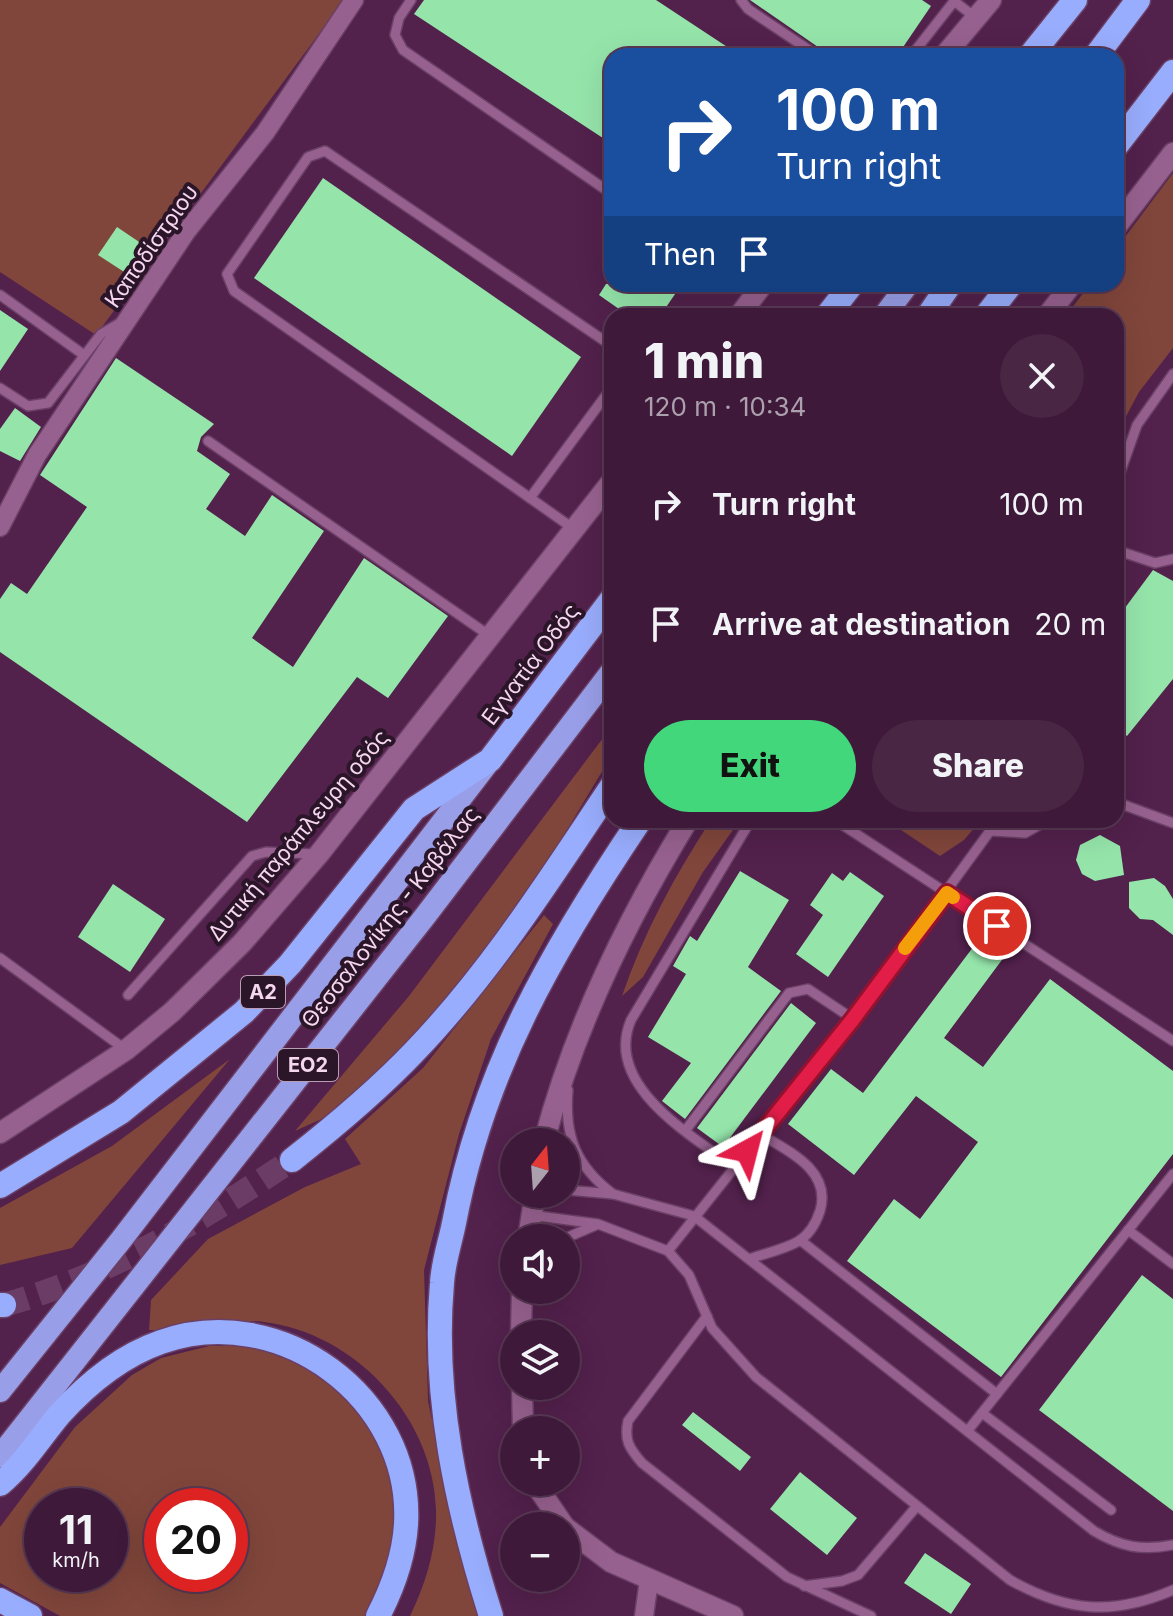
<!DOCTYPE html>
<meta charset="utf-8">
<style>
body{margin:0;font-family:Inter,sans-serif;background:#492644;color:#f1f3f6;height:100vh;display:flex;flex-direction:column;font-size:30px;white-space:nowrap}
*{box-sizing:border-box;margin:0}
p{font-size:26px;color:#ada0ae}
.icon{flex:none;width:44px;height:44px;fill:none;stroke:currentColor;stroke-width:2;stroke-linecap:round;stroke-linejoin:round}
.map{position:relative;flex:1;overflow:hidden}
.sheet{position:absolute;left:604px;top:308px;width:520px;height:520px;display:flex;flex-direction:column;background:#3e1939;border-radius:24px;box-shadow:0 8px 32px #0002,0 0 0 2px #573853}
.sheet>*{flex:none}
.guide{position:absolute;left:604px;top:48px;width:520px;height:244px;border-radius:24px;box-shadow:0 8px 32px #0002,0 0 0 2px #573853;background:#1a4fa0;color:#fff;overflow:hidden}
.needle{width:52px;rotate:17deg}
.controls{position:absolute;left:500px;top:1128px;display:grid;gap:16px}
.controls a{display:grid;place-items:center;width:80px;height:80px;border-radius:50%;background:#3e1939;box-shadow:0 8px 32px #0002,0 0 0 2px #573853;font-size:40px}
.speed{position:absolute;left:24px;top:1488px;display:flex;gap:16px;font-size:40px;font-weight:700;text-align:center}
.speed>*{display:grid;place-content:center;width:104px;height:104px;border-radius:50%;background:#3e1939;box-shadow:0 8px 32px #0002,0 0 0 2px #573853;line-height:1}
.speed small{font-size:20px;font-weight:400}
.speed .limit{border:12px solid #d22;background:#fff;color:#111}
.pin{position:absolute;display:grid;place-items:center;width:68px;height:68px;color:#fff;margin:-34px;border:4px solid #fff;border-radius:50%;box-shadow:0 2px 8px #0007}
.me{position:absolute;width:88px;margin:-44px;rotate:38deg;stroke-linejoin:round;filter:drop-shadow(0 0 6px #0008)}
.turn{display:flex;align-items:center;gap:28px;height:168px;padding:0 40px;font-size:36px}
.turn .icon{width:104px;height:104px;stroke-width:2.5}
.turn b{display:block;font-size:56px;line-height:68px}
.then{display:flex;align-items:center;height:76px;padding:0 40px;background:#0003;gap:16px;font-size:30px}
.round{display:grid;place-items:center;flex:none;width:84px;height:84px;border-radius:42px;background:#492644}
.summary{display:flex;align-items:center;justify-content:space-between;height:136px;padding:0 40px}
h1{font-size:48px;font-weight:800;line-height:60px}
.cta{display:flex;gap:16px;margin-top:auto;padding:16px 40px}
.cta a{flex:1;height:92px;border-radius:48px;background:#43d77b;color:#111;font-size:32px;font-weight:800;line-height:92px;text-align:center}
.cta a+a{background:#492644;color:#f1f3f6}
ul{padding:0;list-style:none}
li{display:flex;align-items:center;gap:24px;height:120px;padding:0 40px}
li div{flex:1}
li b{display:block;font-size:30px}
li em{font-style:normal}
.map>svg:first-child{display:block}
.green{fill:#81463b;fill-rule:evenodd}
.building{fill:#95e5ab}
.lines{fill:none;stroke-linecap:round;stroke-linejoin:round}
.motorway-tunnel{stroke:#6b3c65;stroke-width:24;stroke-dasharray:24 12;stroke-linecap:butt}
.service-casing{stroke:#6b4066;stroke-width:12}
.minor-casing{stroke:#6b4066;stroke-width:21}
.tertiary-casing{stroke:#6b4066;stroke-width:23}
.trunk-casing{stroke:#6b4066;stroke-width:25}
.motorway-casing{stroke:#6b4066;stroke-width:27}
.service{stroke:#97618f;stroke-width:9}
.minor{stroke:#97618f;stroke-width:18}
.tertiary{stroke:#97618f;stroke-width:20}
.trunk{stroke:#989ee7;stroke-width:22}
.motorway{stroke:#98adfd;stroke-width:24}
.route-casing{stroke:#92132f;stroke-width:20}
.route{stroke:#e11d48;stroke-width:14}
.slow{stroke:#f59e0b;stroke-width:14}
.labels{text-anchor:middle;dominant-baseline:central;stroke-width:8;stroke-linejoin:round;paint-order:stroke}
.shield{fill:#2b1528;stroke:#b99db4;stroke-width:2}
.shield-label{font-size:20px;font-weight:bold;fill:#f6d7f0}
.street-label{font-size:22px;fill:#f6d7f0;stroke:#2b1528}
</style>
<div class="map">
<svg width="1173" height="1616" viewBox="0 0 1173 1616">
<rect width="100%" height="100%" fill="#52214c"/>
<g class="green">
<path d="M0,0H344L96,335L0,272Z"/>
<path d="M1173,173V348L1139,392L1116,435V316H1066L1090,284H1116V249Z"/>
<path d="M612,726V755L559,843L487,947L441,1006L339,1111L295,1131L409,996Z"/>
<path d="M711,820H740L703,872L643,977L622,996C644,932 674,877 711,820Z"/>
<path d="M886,820H981L964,840L940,856Z"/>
<path d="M544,915L553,924L491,1039L459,1134L424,1270L428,1401L460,1552L481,1616H410C426,1583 437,1547 436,1510C434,1418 355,1333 264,1322C225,1317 188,1331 149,1330L151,1300L208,1239L305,1187L361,1164L345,1139L423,1068Z"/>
<path d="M230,1059L72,1248L0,1265V1208L112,1146Z"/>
<path d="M209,1346C233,1346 259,1345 281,1353C386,1394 427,1522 365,1616H60L0,1583V1527L75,1427L132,1375L161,1358ZM42,1506H110V1574H42ZM162,1506H230V1574H162Z"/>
</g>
<g class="building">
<path d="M424,0H656L741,56H612V144L414,14Z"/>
<path d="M750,0H922L931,6L897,56H831Z"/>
<path d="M323,178L581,357L512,456L254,278Z"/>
<path d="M117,227L154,252L135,279L98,255Z"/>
<path d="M606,284H682L660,316H629L599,295Z"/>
<path d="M0,310L28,329L0,371Z"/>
<path d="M116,358L214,424L201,437L197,451L230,474L206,509L245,536L272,495L324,531L252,638L293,667L364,558L448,616L388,698L357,677L247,822L0,652V599L11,583L27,594L87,507L40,475Z"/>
<path d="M15,408L41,427L20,461L0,451V429Z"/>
<path d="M1153,570L1173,581V679L1127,736L1116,727V620Z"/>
<path d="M1100,835L1120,846L1124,875L1095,881L1082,874L1076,860L1080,845Z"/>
<path d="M740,871L789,900L748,967L781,991L685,1119L662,1101L691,1063L648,1037L686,974L673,966L690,936L697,941Z"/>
<path d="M850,872L884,896L828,977L796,954L823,915L810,905L832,873L843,881Z"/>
<path d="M1154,878L1165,886L1173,899V935L1153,920L1140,919L1129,908V882Z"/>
<path d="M113,884L165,919L130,972L78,937Z"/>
<path d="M986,930L1010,949L944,1038L983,1067L1050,979L1173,1071V1154L1001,1377L847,1261L894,1199L920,1219L978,1142L916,1096L854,1175L788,1124L831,1069L863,1093Z"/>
<path d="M791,1003L816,1023L723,1147L697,1128Z"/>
<path d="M1142,1275L1173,1299V1511L1039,1410Z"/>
<path d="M693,1412L751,1457L740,1471L682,1425Z"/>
<path d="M800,1472L857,1518L827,1555L770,1509Z"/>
<path d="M925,1553L971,1584L951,1614L904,1583Z"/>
</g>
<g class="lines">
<path class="motorway-tunnel" d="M4,1305C109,1275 201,1221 292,1160"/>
<g class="service-casing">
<g id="service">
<path d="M411,0L399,18L395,35L403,50L612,194"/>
<path d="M741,0L748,9L818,56"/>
<path d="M954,1L976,18"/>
<path d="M911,56L955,0"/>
<path d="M0,295L84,355"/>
<path d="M612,346L325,151L308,157L227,274L234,291L530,498L612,387"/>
<path d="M0,388L28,406L48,403L101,334L123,321"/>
<path d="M208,441L490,636"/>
<path d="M1116,484L1137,425L1173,374"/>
<path d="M530,498L574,529"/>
<path d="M1116,550L1155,563L1173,559"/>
<path d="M1116,802L1173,823"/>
<path d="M835,820L1173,1041"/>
<path d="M991,831L1025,833L1048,820"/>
<path d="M0,958L126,1050"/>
<path d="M128,995L252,856L266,852L315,854"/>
<path d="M568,1090C564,1136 576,1166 613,1194"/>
<path d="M685,1131L789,993L808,989L853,1019"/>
<path d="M734,1167C691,1135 603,1085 631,1020L751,820"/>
<path d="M566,1190L613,1194L694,1216L1094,1531C1121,1547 1142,1551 1173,1545"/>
<path d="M531,1215L598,1224L668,1251L689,1275L712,1328L756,1377L1010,1580C1067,1612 1113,1616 1173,1590"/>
<path d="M1128,1230L1173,1264"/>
<path d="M566,1238L596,1225"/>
<path d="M800,1240L997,1394"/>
<path d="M668,1251L853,1019L998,820"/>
<path d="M752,1258C767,1253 785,1249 799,1241C810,1234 816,1223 820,1211C832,1170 788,1151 760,1134"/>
<path d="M707,1316L628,1421C624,1440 629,1448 642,1463L787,1577L871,1616"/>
<path d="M982,1413L1111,1510"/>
<path d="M969,1429L1173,1174"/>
<path d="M804,1586L842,1581L858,1575L917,1506"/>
</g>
</g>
<g class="minor-casing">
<g id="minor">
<path d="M0,527L37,455L186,232L265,133L354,0"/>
<path d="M644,1616L649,1580"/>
</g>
</g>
<g class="tertiary-casing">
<g id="tertiary">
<path d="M944,56L991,0"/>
<path d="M1116,227L1173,153"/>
<path d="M739,316L763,284"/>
<path d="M1047,316L1072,284"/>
<path d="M0,1133L126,1050L172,1012L242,943L319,854L612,481"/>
<path d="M544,1142C574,1027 626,921 688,820"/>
<path d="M528,1238L535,1194"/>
<path d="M521,1334L522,1290"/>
<path d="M522,1386L523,1430"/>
<path d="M534,1482L564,1526"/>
<path d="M566,1528L611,1562L733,1616"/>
</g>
</g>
<g class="trunk-casing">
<g id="trunk">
<path d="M884,316L908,284"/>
<path d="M0,1391L121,1240L487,764"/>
<path d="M0,1456L426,915L612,671"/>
</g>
</g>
<g class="motorway-casing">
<g id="motorway">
<path d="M1030,56L1075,0"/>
<path d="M1096,56L1138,0"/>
<path d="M1116,146L1173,72"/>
<path d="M827,316L852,284"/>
<path d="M928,316L950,284"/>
<path d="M986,316L1011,284"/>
<path d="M292,1160C335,1126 377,1091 415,1051C491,972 551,877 612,786"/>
<path d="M0,1186L121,1112L244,1012L290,964L414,809L490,760L612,599"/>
<path d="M0,1305H4"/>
<path d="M0,1484C24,1464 39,1439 59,1415C87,1384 121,1356 161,1342C279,1300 413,1397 406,1524C404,1558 393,1587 378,1616"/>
<path d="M0,1600L30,1616"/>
<path d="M491,1616C457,1509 432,1395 442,1283C443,1263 450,1243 454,1223C483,1069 553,949 640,820"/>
</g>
</g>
<use href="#service" class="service"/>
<use href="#minor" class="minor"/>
<use href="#tertiary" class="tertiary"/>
<use href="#trunk" class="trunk"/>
<use href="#motorway" class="motorway"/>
</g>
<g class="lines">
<g class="route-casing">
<path id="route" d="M747,1151L853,1019L947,893L997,926"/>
</g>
<use href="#route" class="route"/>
<path class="slow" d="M905,948L947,893L953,897"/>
</g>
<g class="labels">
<g class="shield">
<rect x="241" y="976" width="44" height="32" rx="6"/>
<rect x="278" y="1049" width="60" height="32" rx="6"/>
</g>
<g class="shield-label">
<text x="263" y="992">Α2</text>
<text x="308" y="1065">ΕΟ2</text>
</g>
<g class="street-label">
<text transform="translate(151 246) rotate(-55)">Καποδίστριου</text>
<text transform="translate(530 664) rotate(-53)">Εγνατία Οδός</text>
<text transform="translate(298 835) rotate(-50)">Δυτική παράπλευρη οδός</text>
<text transform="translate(390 917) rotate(-52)">Θεσσαλονίκης - Καβάλας</text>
</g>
</g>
</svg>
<div class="controls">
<a><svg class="needle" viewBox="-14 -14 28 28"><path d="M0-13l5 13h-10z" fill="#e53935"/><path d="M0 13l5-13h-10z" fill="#ada0ae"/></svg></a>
<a><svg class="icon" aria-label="sound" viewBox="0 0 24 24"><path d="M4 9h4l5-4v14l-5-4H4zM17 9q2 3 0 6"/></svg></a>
<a><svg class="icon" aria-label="layers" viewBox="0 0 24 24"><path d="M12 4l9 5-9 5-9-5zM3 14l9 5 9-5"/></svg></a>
<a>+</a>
<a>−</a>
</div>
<div class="speed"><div>11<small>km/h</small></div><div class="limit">20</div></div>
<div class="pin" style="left:997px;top:926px;background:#d93025"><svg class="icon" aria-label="arrive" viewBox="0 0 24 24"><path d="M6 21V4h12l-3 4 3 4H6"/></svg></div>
<svg class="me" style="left:747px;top:1151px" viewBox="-20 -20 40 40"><path d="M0-17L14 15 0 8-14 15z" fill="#e11d48" stroke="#fff" stroke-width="4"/></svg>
<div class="guide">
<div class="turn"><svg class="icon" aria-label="right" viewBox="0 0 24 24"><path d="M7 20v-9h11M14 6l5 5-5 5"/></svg><div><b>100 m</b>Turn right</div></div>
<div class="then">Then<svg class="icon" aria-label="arrive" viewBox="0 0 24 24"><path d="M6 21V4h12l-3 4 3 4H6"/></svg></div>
</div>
<section class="sheet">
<div class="summary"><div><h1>1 min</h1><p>120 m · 10:34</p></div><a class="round"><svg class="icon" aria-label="close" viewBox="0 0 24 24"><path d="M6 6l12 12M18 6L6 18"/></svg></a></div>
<ul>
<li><svg class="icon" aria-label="right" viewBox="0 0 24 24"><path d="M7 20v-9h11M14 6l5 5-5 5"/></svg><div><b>Turn right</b></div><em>100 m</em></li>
<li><svg class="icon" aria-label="arrive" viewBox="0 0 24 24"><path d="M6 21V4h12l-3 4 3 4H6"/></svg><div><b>Arrive at destination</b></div><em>20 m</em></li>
</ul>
<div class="cta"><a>Exit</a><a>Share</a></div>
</section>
</div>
